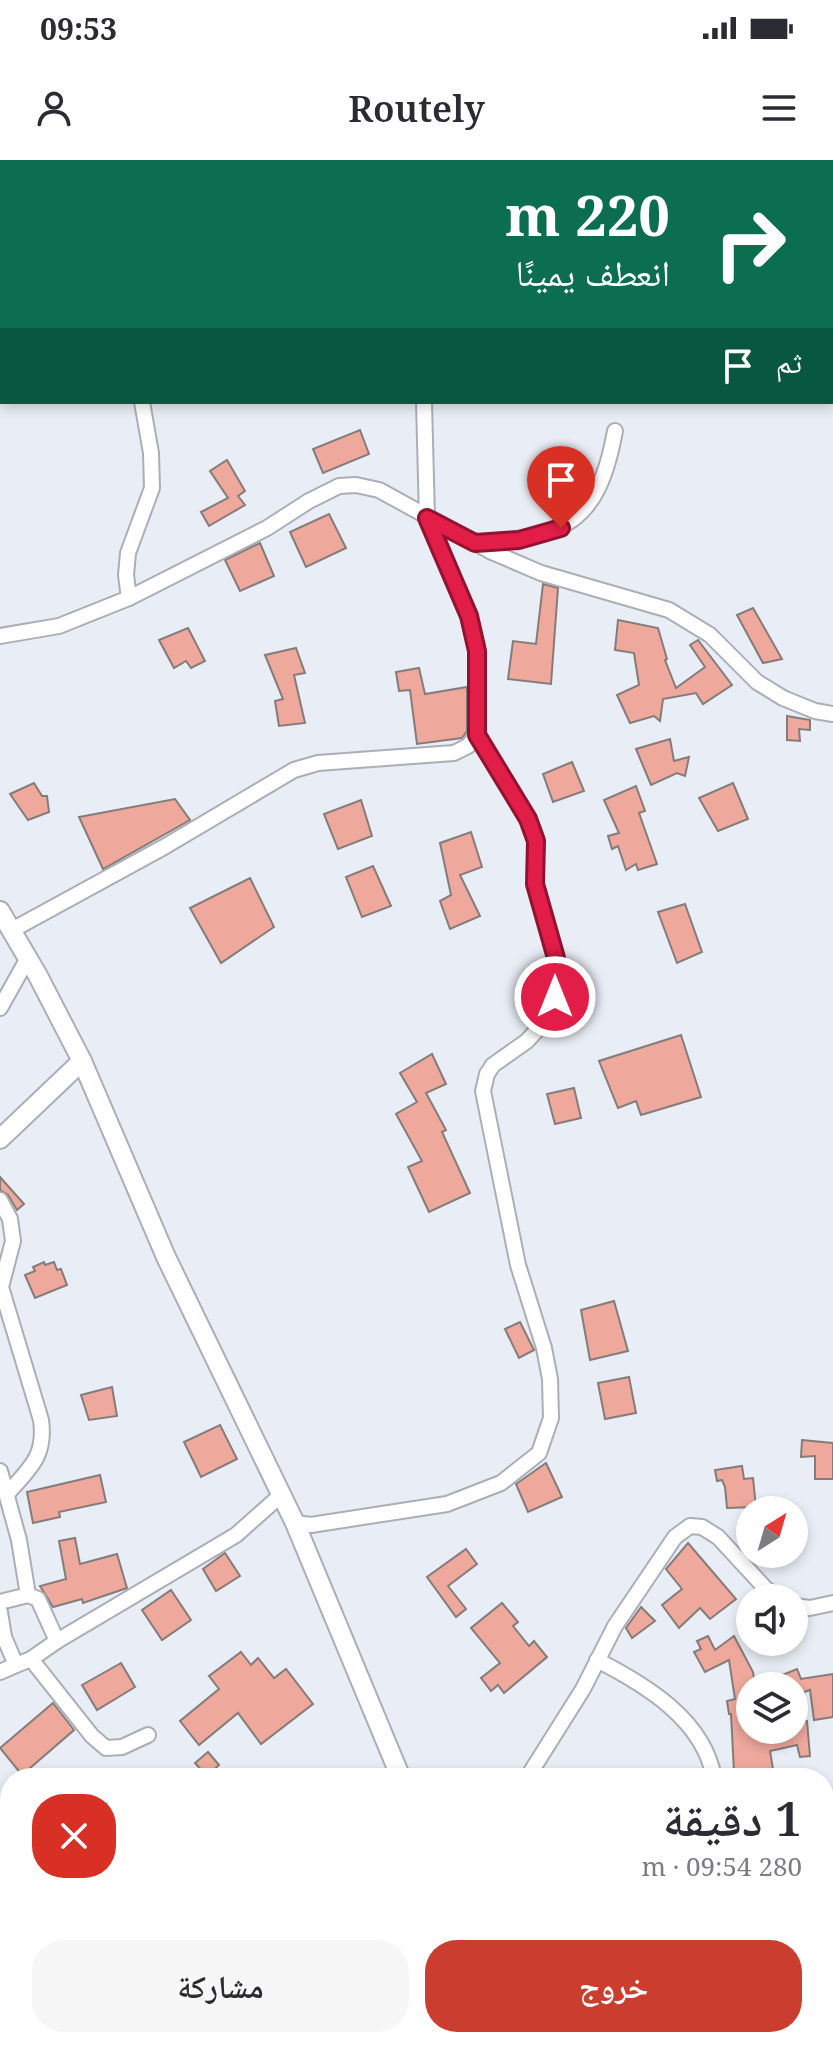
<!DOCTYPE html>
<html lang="ar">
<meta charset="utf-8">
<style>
body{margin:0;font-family:"Noto Serif","Noto Naskh Arabic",serif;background:#f7f7f7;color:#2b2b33;direction:rtl;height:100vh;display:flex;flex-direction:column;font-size:30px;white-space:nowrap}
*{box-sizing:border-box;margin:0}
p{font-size:26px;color:#7c7c81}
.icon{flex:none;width:44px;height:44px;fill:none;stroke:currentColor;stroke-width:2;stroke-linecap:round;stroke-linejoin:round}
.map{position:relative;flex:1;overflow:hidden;direction:ltr}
.panel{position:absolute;left:0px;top:1608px;width:834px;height:280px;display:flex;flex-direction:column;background:#fff;border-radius:32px 32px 0 0;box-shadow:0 4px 12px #0003;direction:rtl}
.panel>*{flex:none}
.top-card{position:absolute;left:0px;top:0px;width:834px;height:244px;box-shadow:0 4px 12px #0003;direction:rtl;background:#0b6e4f;color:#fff;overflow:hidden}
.needle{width:52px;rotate:37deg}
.tools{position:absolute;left:736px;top:1336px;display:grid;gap:16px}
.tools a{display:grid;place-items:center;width:72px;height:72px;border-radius:50%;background:#fff;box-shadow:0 4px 12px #0003;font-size:40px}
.pin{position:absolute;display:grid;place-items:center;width:68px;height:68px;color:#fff;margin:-82px -34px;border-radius:50% 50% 50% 0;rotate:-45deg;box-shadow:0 0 8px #0007}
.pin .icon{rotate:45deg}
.me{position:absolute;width:88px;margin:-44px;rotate:0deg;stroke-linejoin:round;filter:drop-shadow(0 0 6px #0008)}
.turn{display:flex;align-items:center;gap:28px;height:168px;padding:0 32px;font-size:36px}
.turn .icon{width:104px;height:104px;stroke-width:2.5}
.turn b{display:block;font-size:56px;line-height:68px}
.then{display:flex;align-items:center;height:76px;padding:0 32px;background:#0003;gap:16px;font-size:30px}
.round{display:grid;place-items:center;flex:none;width:84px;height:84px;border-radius:32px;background:#f7f7f7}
.overview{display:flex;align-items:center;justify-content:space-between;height:136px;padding:0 32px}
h1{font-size:48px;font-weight:600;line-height:60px}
.button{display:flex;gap:16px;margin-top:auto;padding:16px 32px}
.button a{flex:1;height:92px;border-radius:32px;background:#ca3d2f;color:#fff;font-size:32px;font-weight:600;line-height:92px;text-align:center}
.button a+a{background:#f7f7f7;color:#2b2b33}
.status{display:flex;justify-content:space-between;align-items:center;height:56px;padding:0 40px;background:#fff;direction:ltr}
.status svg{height:22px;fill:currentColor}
header{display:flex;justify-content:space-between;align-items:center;height:104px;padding:0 32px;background:#fff;font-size:36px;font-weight:600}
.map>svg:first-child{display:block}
.building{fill:#efa89c;stroke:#847c7a;stroke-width:2}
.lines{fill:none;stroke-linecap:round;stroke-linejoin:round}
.street-casing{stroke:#abafb5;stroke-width:18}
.secondary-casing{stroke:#abafb5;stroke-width:22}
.street{stroke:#fff;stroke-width:14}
.secondary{stroke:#fff;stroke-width:18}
.route-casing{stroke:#92132f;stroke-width:20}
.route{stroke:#e11d48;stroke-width:14}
</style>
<div class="status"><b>09:53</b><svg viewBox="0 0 49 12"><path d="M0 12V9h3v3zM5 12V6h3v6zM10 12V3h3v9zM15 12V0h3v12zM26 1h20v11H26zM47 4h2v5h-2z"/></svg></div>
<header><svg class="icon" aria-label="menu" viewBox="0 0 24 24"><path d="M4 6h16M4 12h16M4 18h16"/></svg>Routely<svg class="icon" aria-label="person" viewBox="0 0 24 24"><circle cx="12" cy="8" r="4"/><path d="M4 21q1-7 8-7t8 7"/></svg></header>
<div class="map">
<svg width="833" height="1888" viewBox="0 0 833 1888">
<rect width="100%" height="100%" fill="#e9edf5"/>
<g class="building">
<path d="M360,270L369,294L323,313L313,289Z"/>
<path d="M227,300L245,331L238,336L245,345L209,366L201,352L228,338L210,311Z"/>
<path d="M329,354L346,388L306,407L290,372Z"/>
<path d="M260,383L274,416L240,431L225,400Z"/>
<path d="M543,424L558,428L551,524L508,519L513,481L536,484Z"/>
<path d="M753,448L782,499L763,503L737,455Z"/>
<path d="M618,460L658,468L667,499L665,500L676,528L705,507L690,485L698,480L732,525L703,544L696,533L663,539L660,561L654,556L630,563L617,535L639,525L634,493L615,490Z"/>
<path d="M188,468L205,501L191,508L186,501L174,508L159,480Z"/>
<path d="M296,488L305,513L294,515L305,563L279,566L275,541L283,539L265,495Z"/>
<path d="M419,508L425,534L467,527V571L462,578L417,584L410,530L399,531L396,512Z"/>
<path d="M787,556L810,560V570L799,569L800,581L787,580Z"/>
<path d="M670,579L674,601L689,597L685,616L677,613L651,625L636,589Z"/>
<path d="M572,602L584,631L553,642L543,614Z"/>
<path d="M34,623L42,636H47L49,652L28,660L10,634Z"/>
<path d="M733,623L748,659L718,671L699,638Z"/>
<path d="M636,626L645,651L639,653L657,704L638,710L636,704L626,710L618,686L612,689L608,676L619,673L604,640Z"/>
<path d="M175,639L190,660L103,709L79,657Z"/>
<path d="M361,640L372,676L338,689L324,654Z"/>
<path d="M471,672L482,707L460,715L480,756L450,769L440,741L451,735L440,683Z"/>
<path d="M373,706L391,746L362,757L346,717Z"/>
<path d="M250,718L274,767L221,803L190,748Z"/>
<path d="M685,744L702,792L677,803L658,752Z"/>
<path d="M681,875L701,937L641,955L636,941L618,948L599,901Z"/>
<path d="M432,894L446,924L426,933L446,970L442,972L470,1033L429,1052L408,1007L422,1001L396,954L417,942L400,913Z"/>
<path d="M574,928L581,958L555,964L547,934Z"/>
<path d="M0,1017L24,1044L17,1050L8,1035L0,1030Z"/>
<path d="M44,1102L45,1105L54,1102L57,1110L61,1109L67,1125L35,1138L25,1115L35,1111L33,1107Z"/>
<path d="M614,1141L628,1191L590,1200L581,1150Z"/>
<path d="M520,1162L534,1190L519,1198L505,1169Z"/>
<path d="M629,1217L636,1253L605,1259L598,1223Z"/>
<path d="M112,1227L117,1256L89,1260L81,1235Z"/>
<path d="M220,1265L237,1299L201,1317L184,1282Z"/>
<path d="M802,1280L833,1283V1319H815V1296L801,1297Z"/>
<path d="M546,1303L562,1337L528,1352L516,1324Z"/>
<path d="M742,1306L744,1319L753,1318L756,1347L727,1348L725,1327L722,1320L717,1321L715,1310Z"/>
<path d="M100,1315L106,1342L59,1352L60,1357L33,1363L27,1332Z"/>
<path d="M75,1378L80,1404L117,1394L127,1428L83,1443L82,1439L53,1447L40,1426L66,1419L59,1381Z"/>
<path d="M688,1383L736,1439L710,1459L700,1448L679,1468L662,1445L682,1429L666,1409Z"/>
<path d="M466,1389L477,1404L448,1426L466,1449L456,1457L427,1417Z"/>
<path d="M225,1393L240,1416L216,1431L203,1409Z"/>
<path d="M171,1430L191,1460L162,1480L142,1450Z"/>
<path d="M502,1443L518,1462L513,1466L529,1486L534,1481L547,1497L504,1533L498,1525L491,1531L481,1518L500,1503L471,1468Z"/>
<path d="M641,1447L655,1461L632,1478L626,1468Z"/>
<path d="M708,1476L715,1490L734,1476L753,1512L755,1526H750V1570H794V1562L807,1561L810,1596L800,1597L797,1585L770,1591L773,1609L734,1612L731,1554H729L727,1541L735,1539L729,1500L705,1512L694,1492L701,1489L697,1481Z"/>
<path d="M241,1492L251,1505L258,1498L274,1518L286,1509L313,1544L261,1584L238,1553L199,1585L180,1561L219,1529L209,1516Z"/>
<path d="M121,1503L135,1527L97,1550L82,1525Z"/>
<path d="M797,1509L801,1519L833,1514V1557L814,1560L810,1530L794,1536V1526H755Z"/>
<path d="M53,1543L74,1570L22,1615L0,1588Z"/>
<path d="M208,1592L219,1605L207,1616L195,1603Z"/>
</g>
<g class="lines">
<g class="street-casing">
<g id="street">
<path d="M151,0V2"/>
<path d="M417,0V2"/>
<path d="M331,2L337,0"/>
<path d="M784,2H785"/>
<path d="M832,19L833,20"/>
<path d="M475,383C565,377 598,364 615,271"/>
<path d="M129,438L126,415L128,393L152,328L151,293L142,242"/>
<path d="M0,476L59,466L129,438L267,368L309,341L339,326L356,325L379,330L492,392L541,413L669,450L710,475L757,522L783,538L815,551L833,554"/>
<path d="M12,770L164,687L294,610L318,603L454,593L468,586L477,575V491L469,456L427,358L424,242"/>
<path d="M0,848L28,798"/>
<path d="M0,1040L10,1059L13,1081L1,1127L41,1260C46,1296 30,1308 8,1333"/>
<path d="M0,1311L19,1380L28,1435"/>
<path d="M295,1363L311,1365L447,1344L501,1323L539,1293L551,1258L550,1219L544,1188L518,1105L483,931L487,914L493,905L527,881L548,858L555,837L556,798L535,724L536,681L528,659L477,575"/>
<path d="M0,1442L28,1435L38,1439L57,1481"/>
<path d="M794,1446L810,1448L833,1443"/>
<path d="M0,1452L4,1477L16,1505L31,1499L57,1481L236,1375L281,1335"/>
<path d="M31,1499L92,1576L106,1588L122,1587L148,1575"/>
<path d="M597,1500C646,1525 704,1560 714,1618"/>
<path d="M0,1512L16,1505"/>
<path d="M527,1618L583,1529L615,1466L675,1377L690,1366L702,1367L718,1377L766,1429L780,1438"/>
</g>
</g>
<g class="secondary-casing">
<g id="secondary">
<path d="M0,751L37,814L82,901L166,1097L295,1363L401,1618"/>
<path d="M0,979L82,901"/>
<path d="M531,1878L536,1888"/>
</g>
</g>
<use href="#street" class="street"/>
<use href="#secondary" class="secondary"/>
</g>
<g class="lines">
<g class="route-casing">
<path id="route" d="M555,837L556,798L535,724L536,681L528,659L477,575V491L469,456L427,358L475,383L519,380L561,368"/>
</g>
<use href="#route" class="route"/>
</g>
</svg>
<div class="tools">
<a><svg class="needle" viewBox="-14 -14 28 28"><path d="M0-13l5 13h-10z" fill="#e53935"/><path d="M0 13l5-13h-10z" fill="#7c7c81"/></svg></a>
<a><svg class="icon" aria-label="sound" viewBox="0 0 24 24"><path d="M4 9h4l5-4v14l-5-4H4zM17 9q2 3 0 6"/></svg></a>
<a><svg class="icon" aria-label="layers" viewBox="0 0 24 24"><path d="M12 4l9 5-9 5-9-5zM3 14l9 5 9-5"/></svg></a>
</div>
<div class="pin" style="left:561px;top:368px;background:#d93025"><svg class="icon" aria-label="arrive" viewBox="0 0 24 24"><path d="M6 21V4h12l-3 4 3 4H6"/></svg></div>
<svg class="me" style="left:555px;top:837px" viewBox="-20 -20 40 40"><circle r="17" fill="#e11d48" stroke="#fff" stroke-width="3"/><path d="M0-11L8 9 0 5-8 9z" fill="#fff"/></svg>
<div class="top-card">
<div class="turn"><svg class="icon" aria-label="right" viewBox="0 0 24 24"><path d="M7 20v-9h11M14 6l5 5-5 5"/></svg><div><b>220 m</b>انعطف يمينًا</div></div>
<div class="then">ثم<svg class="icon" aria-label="arrive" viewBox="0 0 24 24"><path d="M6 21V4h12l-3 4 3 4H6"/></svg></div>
</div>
<section class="panel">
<div class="overview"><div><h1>1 دقيقة</h1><p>280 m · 09:54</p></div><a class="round" style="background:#d93025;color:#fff"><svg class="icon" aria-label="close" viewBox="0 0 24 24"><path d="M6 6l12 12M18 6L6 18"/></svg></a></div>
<div class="button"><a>خروج</a><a>مشاركة</a></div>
</section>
</div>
